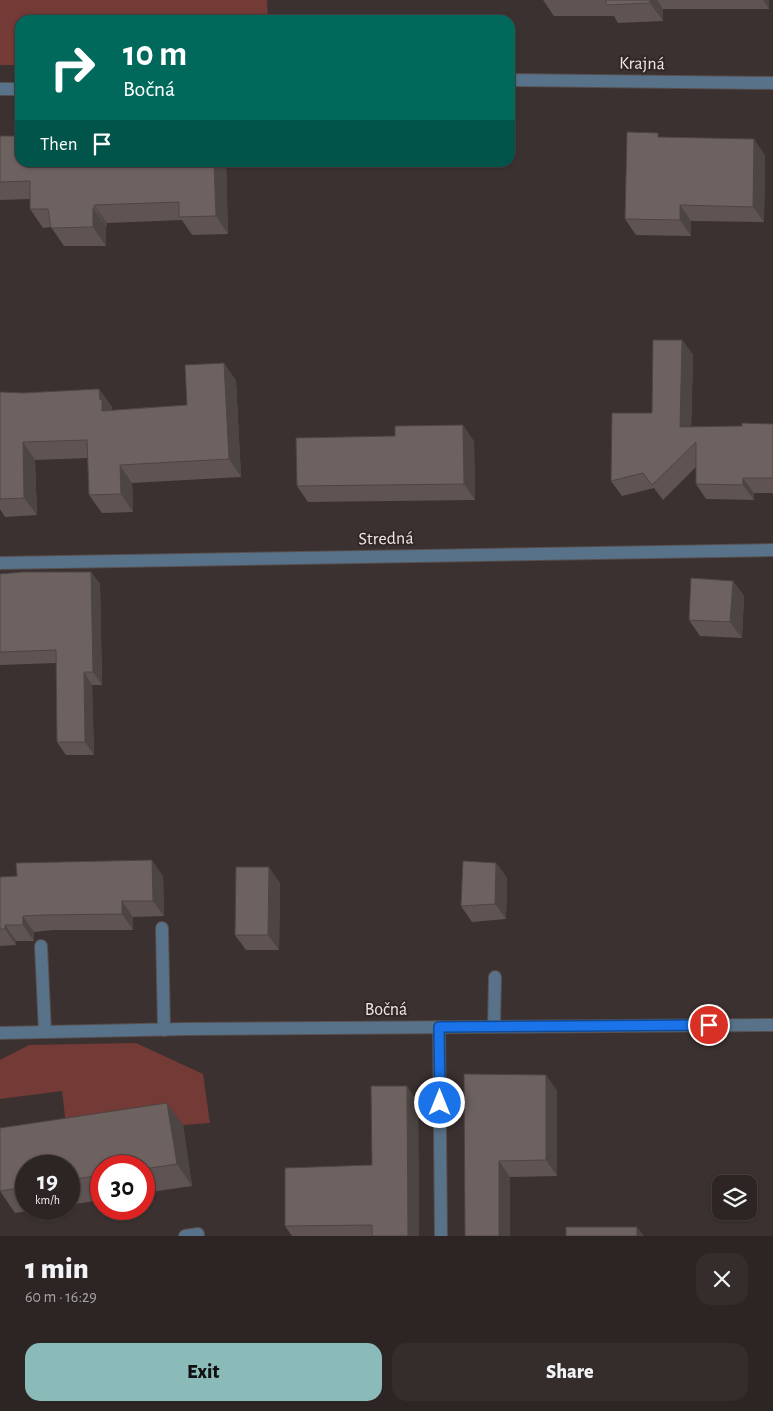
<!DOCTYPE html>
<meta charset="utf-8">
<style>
body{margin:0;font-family:"Alegreya Sans",sans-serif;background:#342d2c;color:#f1f3f6;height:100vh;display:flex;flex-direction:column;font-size:19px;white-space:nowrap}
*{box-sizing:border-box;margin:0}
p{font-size:16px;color:#a6a5a6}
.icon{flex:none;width:28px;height:28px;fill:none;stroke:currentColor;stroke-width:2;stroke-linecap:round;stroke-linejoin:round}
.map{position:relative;height:1236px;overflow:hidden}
.details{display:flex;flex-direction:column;background:#2c2524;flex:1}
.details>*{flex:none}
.hud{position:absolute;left:15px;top:15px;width:500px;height:152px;border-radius:15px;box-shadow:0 1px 4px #0004,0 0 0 1px #484241;background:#00695c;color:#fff;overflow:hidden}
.fabs{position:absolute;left:712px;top:1175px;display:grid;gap:10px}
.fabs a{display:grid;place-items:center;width:45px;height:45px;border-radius:10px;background:#2c2524;box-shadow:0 1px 4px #0004,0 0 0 1px #484241;font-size:25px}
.speed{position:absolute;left:15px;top:1155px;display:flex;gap:10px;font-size:25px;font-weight:700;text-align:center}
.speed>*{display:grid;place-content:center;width:65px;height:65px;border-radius:50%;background:#2c2524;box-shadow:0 1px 4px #0004,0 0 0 1px #484241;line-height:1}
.speed small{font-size:12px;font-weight:400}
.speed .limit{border:8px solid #d22;background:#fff;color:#111}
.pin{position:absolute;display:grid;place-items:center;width:42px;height:42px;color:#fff;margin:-21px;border:2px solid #fff;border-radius:50%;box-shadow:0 1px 5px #0007}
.me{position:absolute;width:55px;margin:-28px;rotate:0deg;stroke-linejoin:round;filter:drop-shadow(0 0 4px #0008)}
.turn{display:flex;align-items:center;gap:18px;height:105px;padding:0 25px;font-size:22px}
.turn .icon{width:65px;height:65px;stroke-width:2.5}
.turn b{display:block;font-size:35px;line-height:42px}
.then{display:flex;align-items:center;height:48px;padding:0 25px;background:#0003;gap:10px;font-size:19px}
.round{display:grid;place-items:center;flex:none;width:52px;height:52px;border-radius:15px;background:#342d2c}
.headline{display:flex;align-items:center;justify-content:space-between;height:85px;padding:0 25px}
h1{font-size:30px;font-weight:800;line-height:38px}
.button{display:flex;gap:10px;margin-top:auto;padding:10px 25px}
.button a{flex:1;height:58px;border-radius:15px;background:#8bbbb9;color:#111;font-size:20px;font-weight:800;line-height:58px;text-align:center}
.button a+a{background:#342d2c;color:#f1f3f6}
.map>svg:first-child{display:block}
.green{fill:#733a36}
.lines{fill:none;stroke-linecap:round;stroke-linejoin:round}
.lane-casing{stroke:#584e4d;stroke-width:14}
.street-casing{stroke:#584e4d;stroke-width:14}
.lane{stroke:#577289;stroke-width:12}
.street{stroke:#577289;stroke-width:12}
.wall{fill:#5f5453}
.shaded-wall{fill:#4d4544}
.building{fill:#6e6261;stroke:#4d4544}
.route-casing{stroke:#114b97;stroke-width:12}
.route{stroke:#1a73e8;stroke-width:9}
.labels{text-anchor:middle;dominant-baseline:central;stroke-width:4;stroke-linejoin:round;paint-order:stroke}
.street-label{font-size:18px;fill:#eee7e6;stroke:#312726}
</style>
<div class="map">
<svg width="773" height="1236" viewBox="0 0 773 1236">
<rect width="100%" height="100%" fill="#3b3130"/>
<g class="green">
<path d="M0,0H267L268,20H20V65H0Z"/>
<path d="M136,1043L203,1074L210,1123L183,1125L68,1142L62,1091L0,1099V1060L29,1045Z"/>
</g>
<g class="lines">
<g class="lane-casing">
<g id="lane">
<path d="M162,928L164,1030"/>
<path d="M41,946L45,1032"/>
<path d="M494,1026L495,977"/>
<path d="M185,1236L198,1234"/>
</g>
</g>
<g class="street-casing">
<g id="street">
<path d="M510,80L773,83"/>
<path d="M0,89H20"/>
<path d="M0,563L773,550"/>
<path d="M439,1027L441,1236"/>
<path d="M0,1033L185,1029L773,1025"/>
</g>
</g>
<use href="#lane" class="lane"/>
<use href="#street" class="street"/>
</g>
<g class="wall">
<path d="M543,0H769V9H663V21L618,23L614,16H554Z"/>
<path d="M0,136L20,162H226L228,234L192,235L182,220L107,223V227L106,226V246H64L51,227L43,228L30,209V199L0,200Z"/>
<path d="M661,137L765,155L764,222L691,221V236L636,235L625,219Z"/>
<path d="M682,340L693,355L691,427L742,426L773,424V493H754V500L706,499L696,484V467L663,500L654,488L622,496L611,481L652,413Z"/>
<path d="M224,363L236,381L241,477L132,483L133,512L102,513L89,495L88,458L35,460L37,515L5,517L0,509V392L23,393L99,389L112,407V410L187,405Z"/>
<path d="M395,436L474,441L475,500L308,502L297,486Z"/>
<path d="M91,572L100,584L102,685H92L94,755H66L57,742L56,663L0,665V574Z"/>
<path d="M733,581L744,596L742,638L700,636L689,620Z"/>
<path d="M496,863L507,878L506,919L472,922L461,906Z"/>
<path d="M163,876L164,916L133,917V930H53L34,932V941H16V945L0,946V877Z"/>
<path d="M280,883L279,950H246L235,935Z"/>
<path d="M464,1074L557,1090V1176L510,1177V1236Z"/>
<path d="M418,1102L419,1236H292L285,1226L372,1165Z"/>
<path d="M183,1125L192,1186L144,1193V1166H101V1200L69,1205V1166H26V1209H42L15,1213L0,1191V1128Z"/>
</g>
<g class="shaded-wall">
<path d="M650,0H657L663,9V21L650,3Z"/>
<path d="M763,0H769V9Z"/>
<path d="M754,139L765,155L764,222L753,207Z"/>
<path d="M214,162H226L228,234L216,216Z"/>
<path d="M94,205L107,223V227L95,208Z"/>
<path d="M680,205L691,221V236L680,220Z"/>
<path d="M93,208L106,226V246L93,227Z"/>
<path d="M682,340L693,355L691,442L680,427Z"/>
<path d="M224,363L236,381L241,477L229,459Z"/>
<path d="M99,389L112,407V413L102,411L100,400Z"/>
<path d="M463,425L474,441L475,500L464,484Z"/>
<path d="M23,442L35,460L37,515L24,498Z"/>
<path d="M120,465L132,483L133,512L121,494Z"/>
<path d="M743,478L754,493V500L743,485Z"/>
<path d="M91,572L100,584L102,685L93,672Z"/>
<path d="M733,581L744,596L742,638L730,622Z"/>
<path d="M84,672L92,685L94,755L85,742Z"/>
<path d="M152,860L163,876L164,916L153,901Z"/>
<path d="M496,863L507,878L506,919L495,904Z"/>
<path d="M269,867L280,883L279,950L268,935Z"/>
<path d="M122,901L133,917V930L122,914Z"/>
<path d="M23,916L34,932V941L23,925Z"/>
<path d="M5,925L16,941V945L5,929Z"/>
<path d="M546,1075L557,1090V1176L546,1160Z"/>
<path d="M407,1086L418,1102L419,1236H408Z"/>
<path d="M167,1103L183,1125L192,1186L177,1164Z"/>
<path d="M499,1161L510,1177V1236H499Z"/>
<path d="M637,1227L644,1236H637Z"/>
</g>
<g class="building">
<path d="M606,0H650V3L606,5Z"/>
<path d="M627,132L658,133V137L754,139L753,207L680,205V220L625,219Z"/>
<path d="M0,136H20V162H214L216,216L179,217V202L94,205L95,208H93V227L51,228L48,209H30V181L0,182Z"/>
<path d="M653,340H682L680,427L742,426V423L773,424V478H743V485L696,484V442L652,485L643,473L611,481L612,413H652Z"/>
<path d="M224,363L229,459L120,465L121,494L89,495L87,440L23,442L24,498L0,499V392L23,393L99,389L100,400L102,399V411L187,405L185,365Z"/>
<path d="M463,425L464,484L297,486L296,438L395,436V426Z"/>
<path d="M23,572H91L93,672H84L85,742H57L56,650L0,652V574Z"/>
<path d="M691,578L733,581L730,622L689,620Z"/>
<path d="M152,860L153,901H122V914L42,915L23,916V925H5V929H0V877L17,876L16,863Z"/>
<path d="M463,861L496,863L495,904L461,906Z"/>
<path d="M236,867H269L268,935H235Z"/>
<path d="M464,1074L546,1075V1160L499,1161V1236H465Z"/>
<path d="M371,1086H407L408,1236H372V1225L285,1226V1168L372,1165Z"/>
<path d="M167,1103L177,1164L144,1169V1166H101V1175L69,1180V1166H26V1187L0,1191V1128Z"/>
<rect x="566" y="1227" width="71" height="9"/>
</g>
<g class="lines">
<g class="route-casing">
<path id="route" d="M440,1103L439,1027L709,1025"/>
</g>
<use href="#route" class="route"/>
</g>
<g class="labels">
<g class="street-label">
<text transform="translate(642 64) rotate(1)">Krajná</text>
<text transform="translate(386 539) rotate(-1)">Stredná</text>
<text x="386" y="1010">Bočná</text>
</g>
</g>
</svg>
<div class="fabs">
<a><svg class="icon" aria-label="layers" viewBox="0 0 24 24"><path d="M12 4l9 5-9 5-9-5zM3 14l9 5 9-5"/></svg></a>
</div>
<div class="speed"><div>19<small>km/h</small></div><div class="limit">30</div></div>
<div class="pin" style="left:709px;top:1025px;background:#d93025"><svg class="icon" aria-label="arrive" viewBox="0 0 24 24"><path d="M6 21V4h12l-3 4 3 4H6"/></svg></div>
<svg class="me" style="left:440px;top:1103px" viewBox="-20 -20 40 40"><circle r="17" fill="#1a73e8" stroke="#fff" stroke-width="3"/><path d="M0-11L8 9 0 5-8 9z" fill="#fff"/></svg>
<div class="hud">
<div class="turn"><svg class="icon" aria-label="right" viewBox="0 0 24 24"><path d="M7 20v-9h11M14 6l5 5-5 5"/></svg><div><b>10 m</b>Bočná</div></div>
<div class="then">Then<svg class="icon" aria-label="arrive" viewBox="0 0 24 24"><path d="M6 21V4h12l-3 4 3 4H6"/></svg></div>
</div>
</div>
<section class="details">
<div class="headline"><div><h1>1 min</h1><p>60 m · 16:29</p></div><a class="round"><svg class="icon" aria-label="close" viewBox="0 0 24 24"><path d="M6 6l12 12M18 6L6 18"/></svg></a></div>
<div class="button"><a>Exit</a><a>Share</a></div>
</section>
